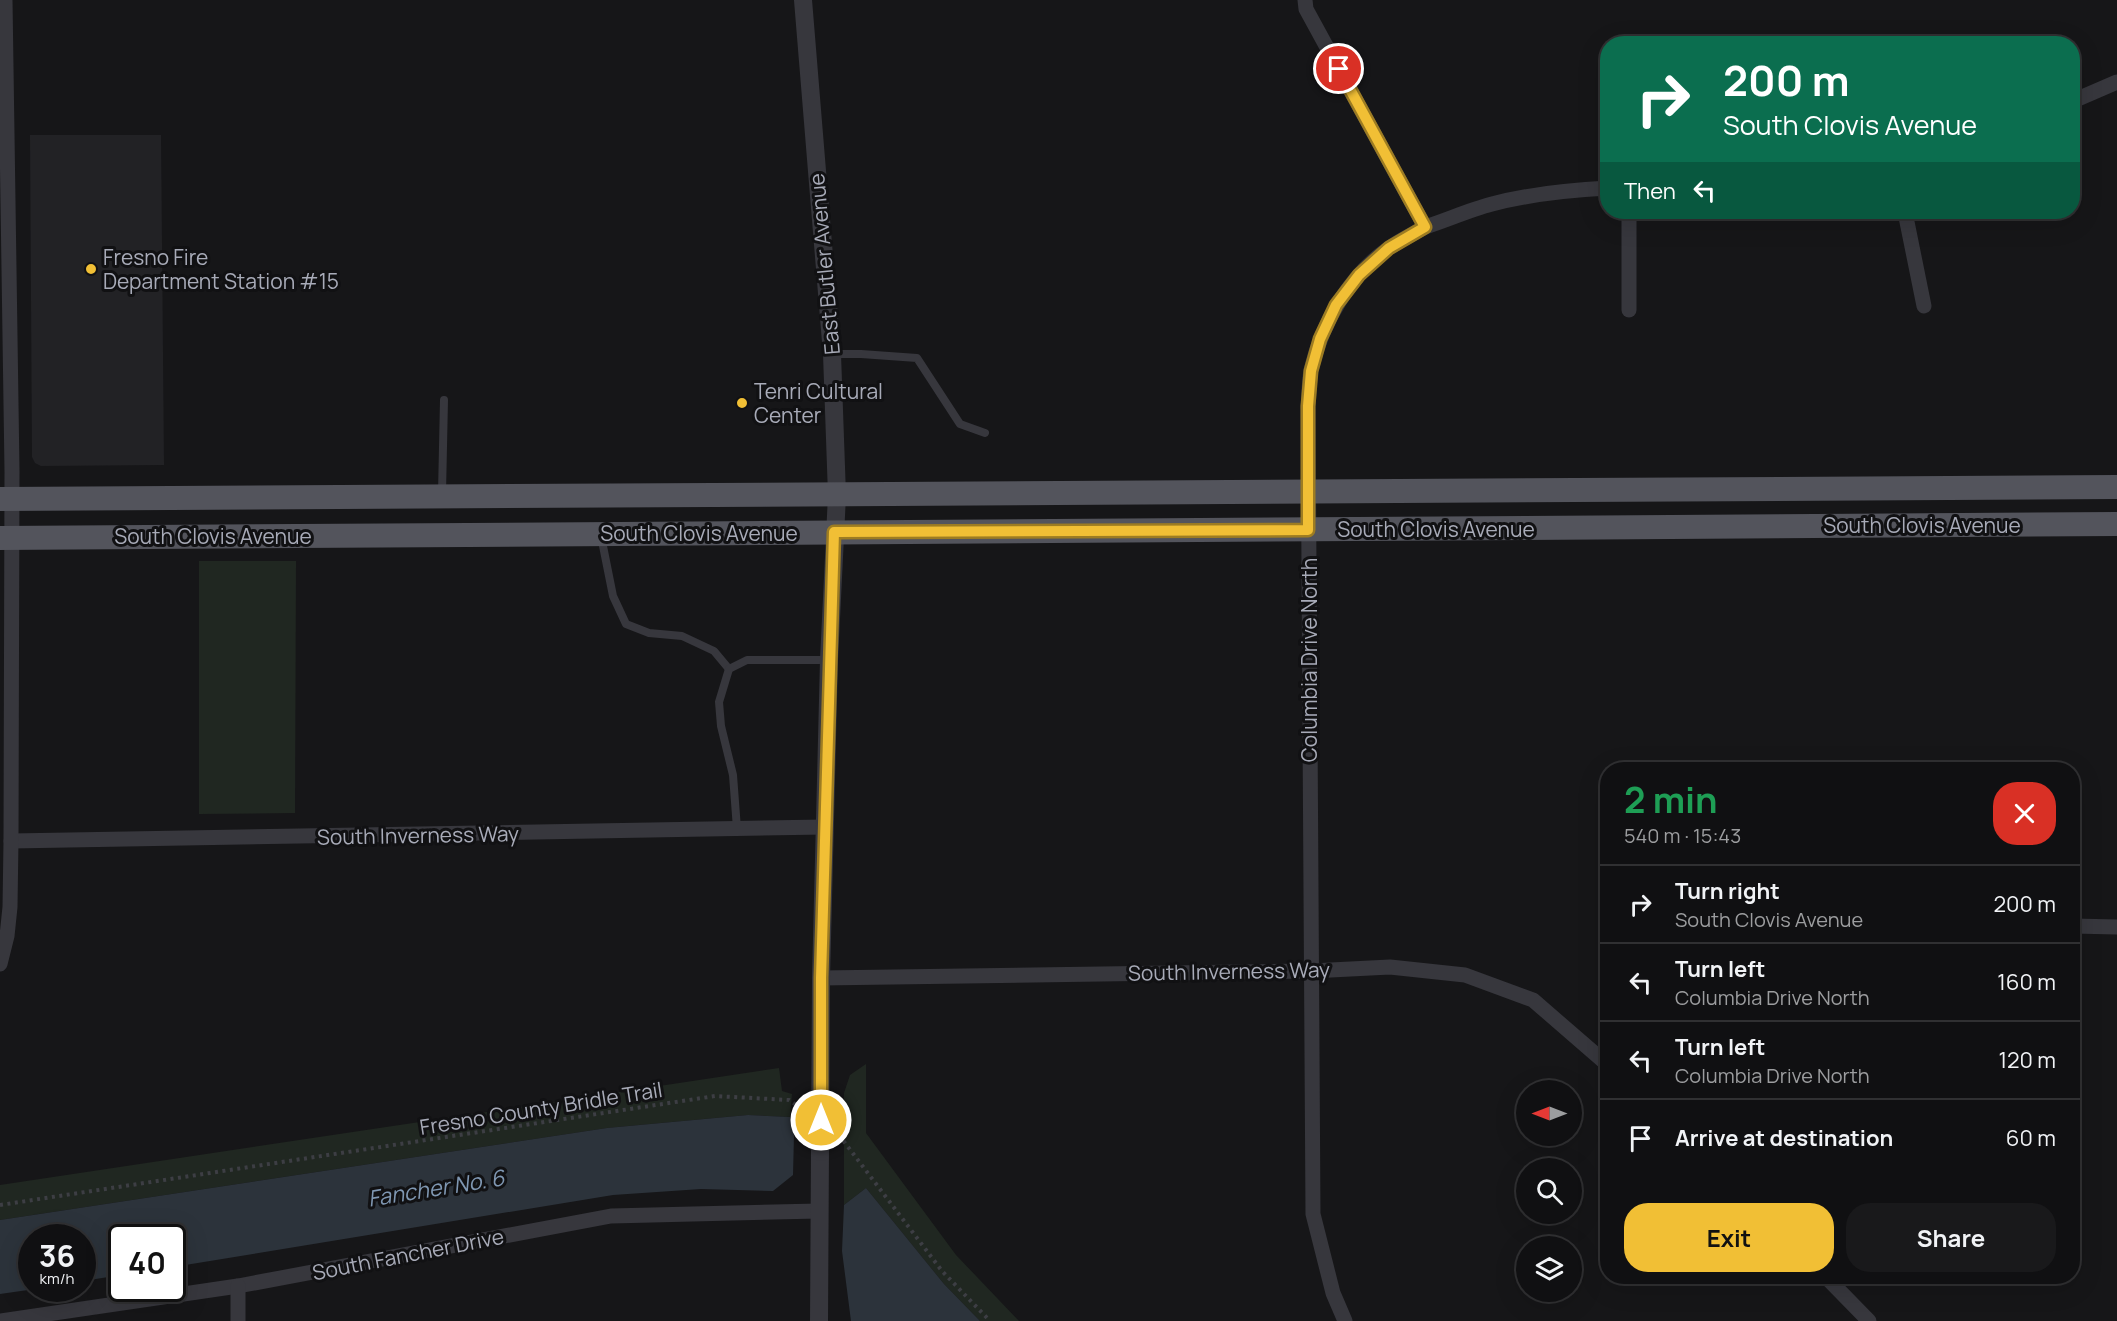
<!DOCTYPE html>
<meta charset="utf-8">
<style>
body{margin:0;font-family:Manrope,sans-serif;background:#19191b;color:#f1f3f6;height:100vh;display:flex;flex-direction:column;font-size:22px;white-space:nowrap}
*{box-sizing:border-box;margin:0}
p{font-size:20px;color:#9c9d9f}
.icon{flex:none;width:33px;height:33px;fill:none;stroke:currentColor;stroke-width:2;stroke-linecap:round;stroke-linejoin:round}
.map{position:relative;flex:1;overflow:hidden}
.drawer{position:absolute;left:1600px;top:762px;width:480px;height:522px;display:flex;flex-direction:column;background:#101012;border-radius:24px;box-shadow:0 6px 24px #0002,0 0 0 2px #303032}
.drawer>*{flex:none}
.hud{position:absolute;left:1600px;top:36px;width:480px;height:183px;border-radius:24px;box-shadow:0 6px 24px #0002,0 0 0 2px #303032;background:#0b6e4f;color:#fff;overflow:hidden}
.needle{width:39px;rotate:270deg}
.tools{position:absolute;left:1516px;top:1080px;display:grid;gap:12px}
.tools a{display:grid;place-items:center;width:66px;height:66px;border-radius:50%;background:#101012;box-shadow:0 6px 24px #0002,0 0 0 2px #303032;font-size:30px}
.speed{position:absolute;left:18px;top:1224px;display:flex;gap:12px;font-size:30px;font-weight:700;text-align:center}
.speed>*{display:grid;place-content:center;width:78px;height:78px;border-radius:50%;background:#101012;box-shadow:0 6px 24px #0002,0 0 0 2px #303032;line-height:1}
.speed small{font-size:15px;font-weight:400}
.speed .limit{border:3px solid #111;border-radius:9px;background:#fff;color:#111}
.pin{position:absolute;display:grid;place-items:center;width:51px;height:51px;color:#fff;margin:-26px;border:3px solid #fff;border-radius:50%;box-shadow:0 2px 6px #0007}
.me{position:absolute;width:66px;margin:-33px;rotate:0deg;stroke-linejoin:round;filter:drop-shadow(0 0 4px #0008)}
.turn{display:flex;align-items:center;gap:21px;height:126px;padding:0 24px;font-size:27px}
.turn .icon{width:78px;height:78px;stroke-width:2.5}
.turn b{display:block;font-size:42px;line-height:51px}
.then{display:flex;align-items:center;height:57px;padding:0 24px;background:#0003;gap:12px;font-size:22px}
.round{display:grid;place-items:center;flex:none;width:63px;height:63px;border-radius:24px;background:#19191b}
.head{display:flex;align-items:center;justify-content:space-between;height:102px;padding:0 24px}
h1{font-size:36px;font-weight:700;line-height:45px;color:#1e9e55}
.cta{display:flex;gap:12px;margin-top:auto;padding:12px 24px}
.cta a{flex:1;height:69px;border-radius:24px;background:#f1bf35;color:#111;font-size:24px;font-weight:700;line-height:69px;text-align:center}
.cta a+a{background:#19191b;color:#f1f3f6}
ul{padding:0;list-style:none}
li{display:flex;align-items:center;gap:18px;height:78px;padding:0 24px;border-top:2px solid #303032}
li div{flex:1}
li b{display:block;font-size:22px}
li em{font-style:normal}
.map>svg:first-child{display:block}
.built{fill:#222225}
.green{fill:#202721}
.water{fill:#2c333b}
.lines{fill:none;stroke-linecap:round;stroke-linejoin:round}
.path{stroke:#3d3e44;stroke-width:4;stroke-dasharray:3 4.5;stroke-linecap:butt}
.service{stroke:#37373d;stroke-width:8}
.minor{stroke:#37373d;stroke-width:15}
.tertiary{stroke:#37373d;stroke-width:18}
.primary{stroke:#53545c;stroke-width:24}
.route-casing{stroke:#9d7c22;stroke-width:15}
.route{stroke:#f1bf35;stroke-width:10}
.poi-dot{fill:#f1bf35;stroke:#111113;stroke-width:2}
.labels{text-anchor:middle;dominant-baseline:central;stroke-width:6;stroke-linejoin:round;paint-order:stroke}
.poi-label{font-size:21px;fill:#a8abb8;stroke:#111113;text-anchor:start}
.street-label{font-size:21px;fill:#a8abb8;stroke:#111113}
.water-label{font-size:22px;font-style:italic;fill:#7f97b2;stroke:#111113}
</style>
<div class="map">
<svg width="2117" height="1321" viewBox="0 0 2117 1321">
<rect width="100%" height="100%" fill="#161618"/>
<path class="built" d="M30,135H161L164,465L41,466L35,463L32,457Z"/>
<g class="green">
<path d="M199,561H296L295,813L199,814Z"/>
<path d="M866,1064V1133L956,1255L1019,1321H980L944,1284L866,1188L844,1205V1093L850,1075Z"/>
<path d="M779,1068L782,1091L792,1094L790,1117L748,1115L607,1128L0,1220V1185Z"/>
</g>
<g class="water">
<path d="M748,1115L790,1117L794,1135L793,1175L773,1191L701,1189L613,1195L173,1267L172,1238H122L121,1275L83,1281L82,1238H32V1288L35,1289L0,1294V1220L607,1128Z"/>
<path d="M866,1188L944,1284L980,1321H851L842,1251L844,1205Z"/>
</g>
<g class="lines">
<g class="path">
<path d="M839,1135L942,1271L990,1321"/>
<path d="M0,1205L715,1096L789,1100L804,1110"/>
</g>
<g class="service">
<path d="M833,354H861L917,358L960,424L985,433"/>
<path d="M442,493L444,400"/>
<path d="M601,536L613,596L626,624L649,633L682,636L714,651L729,669"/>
<path d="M737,829L733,775L721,726L719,702L729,669L747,660H829"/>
</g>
<g class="minor">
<path d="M1305,0L1306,9L1425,227C1413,234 1400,240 1389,248C1349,276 1322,323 1311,370C1309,382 1309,395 1308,407L1313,1214L1333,1293L1345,1321"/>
<path d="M2073,101L2117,82"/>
<path d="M1629,212V310"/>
<path d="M1905,212L1924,306"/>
<path d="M1425,227C1447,220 1469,210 1492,204C1530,194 1569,190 1608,188"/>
<path d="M11,841L825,827"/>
<path d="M2073,926L2117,927"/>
<path d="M0,964L7,936L10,907L11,841L12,471L5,0"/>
<path d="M821,978L1311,971L1390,967L1465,975L1533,1000L1608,1065"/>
<path d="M1825,1276L1869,1321"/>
<path d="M0,1321L238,1286L611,1216L819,1211"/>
<path d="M238,1321V1286"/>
</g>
<path class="tertiary" d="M803,0L832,354L837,495L829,660L821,978L819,1321"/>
<g class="primary">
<path d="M0,499L2117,487"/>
<path d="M0,538L2117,524"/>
</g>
</g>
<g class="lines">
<g class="route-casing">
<path id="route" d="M821,1120V978L834,532L1308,530V406L1311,371L1320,339L1336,305L1359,275L1389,248L1425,227L1339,69"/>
</g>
<use href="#route" class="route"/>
</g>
<g class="poi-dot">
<circle cx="91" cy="269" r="6"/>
<circle cx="742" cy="403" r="6"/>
</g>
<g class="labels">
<g class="poi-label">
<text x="103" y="257">Fresno Fire<tspan x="103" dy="24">Department Station #15</tspan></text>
<text x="754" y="391">Tenri Cultural<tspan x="754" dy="24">Center</tspan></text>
</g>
<g class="street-label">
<text transform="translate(824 264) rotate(-95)">East Butler Avenue</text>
<text x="1922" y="525">South Clovis Avenue</text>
<text x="1436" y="529">South Clovis Avenue</text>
<text x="699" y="533">South Clovis Avenue</text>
<text x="213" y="536">South Clovis Avenue</text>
<text transform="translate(1309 660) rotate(-90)">Columbia Drive North</text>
<text transform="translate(418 835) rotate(-1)">South Inverness Way</text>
<text transform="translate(1229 971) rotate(-1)">South Inverness Way</text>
<text transform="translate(541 1108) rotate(-9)">Fresno County Bridle Trail</text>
<text transform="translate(408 1254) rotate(-11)">South Fancher Drive</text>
</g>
<g class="water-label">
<text transform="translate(436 1188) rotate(-9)">Fancher No. 6</text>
</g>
</g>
</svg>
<div class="tools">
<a><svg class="needle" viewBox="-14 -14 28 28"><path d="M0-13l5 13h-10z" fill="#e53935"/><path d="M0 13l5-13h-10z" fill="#9c9d9f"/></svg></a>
<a><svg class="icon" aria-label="search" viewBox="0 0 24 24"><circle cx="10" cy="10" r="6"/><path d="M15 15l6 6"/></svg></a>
<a><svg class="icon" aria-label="layers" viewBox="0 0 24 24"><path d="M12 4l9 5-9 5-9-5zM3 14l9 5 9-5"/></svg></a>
</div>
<div class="speed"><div>36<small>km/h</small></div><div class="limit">40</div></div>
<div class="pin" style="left:1339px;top:69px;background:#d93025"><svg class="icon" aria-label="arrive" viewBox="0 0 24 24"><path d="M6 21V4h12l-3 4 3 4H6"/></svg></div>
<svg class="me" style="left:821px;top:1120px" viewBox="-20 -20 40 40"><circle r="17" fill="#f1bf35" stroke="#fff" stroke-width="3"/><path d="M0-11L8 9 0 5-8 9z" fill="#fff"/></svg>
<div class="hud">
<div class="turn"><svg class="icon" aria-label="right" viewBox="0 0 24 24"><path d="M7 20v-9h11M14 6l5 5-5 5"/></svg><div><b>200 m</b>South Clovis Avenue</div></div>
<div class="then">Then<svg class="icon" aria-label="left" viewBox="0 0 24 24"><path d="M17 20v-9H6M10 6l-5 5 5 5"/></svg></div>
</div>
<section class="drawer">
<div class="head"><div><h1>2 min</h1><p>540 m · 15:43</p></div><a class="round" style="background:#d93025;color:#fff"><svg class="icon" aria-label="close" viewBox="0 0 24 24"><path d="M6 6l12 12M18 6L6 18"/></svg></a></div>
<ul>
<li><svg class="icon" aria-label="right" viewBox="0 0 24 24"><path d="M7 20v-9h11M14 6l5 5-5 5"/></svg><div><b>Turn right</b><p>South Clovis Avenue</p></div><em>200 m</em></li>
<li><svg class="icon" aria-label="left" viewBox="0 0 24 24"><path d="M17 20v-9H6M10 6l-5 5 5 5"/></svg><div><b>Turn left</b><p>Columbia Drive North</p></div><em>160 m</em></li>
<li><svg class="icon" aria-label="left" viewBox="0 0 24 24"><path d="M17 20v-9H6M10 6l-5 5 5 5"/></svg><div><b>Turn left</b><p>Columbia Drive North</p></div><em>120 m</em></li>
<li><svg class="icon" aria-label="arrive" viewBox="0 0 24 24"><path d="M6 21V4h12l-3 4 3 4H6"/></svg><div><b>Arrive at destination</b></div><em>60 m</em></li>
</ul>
<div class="cta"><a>Exit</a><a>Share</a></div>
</section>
</div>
